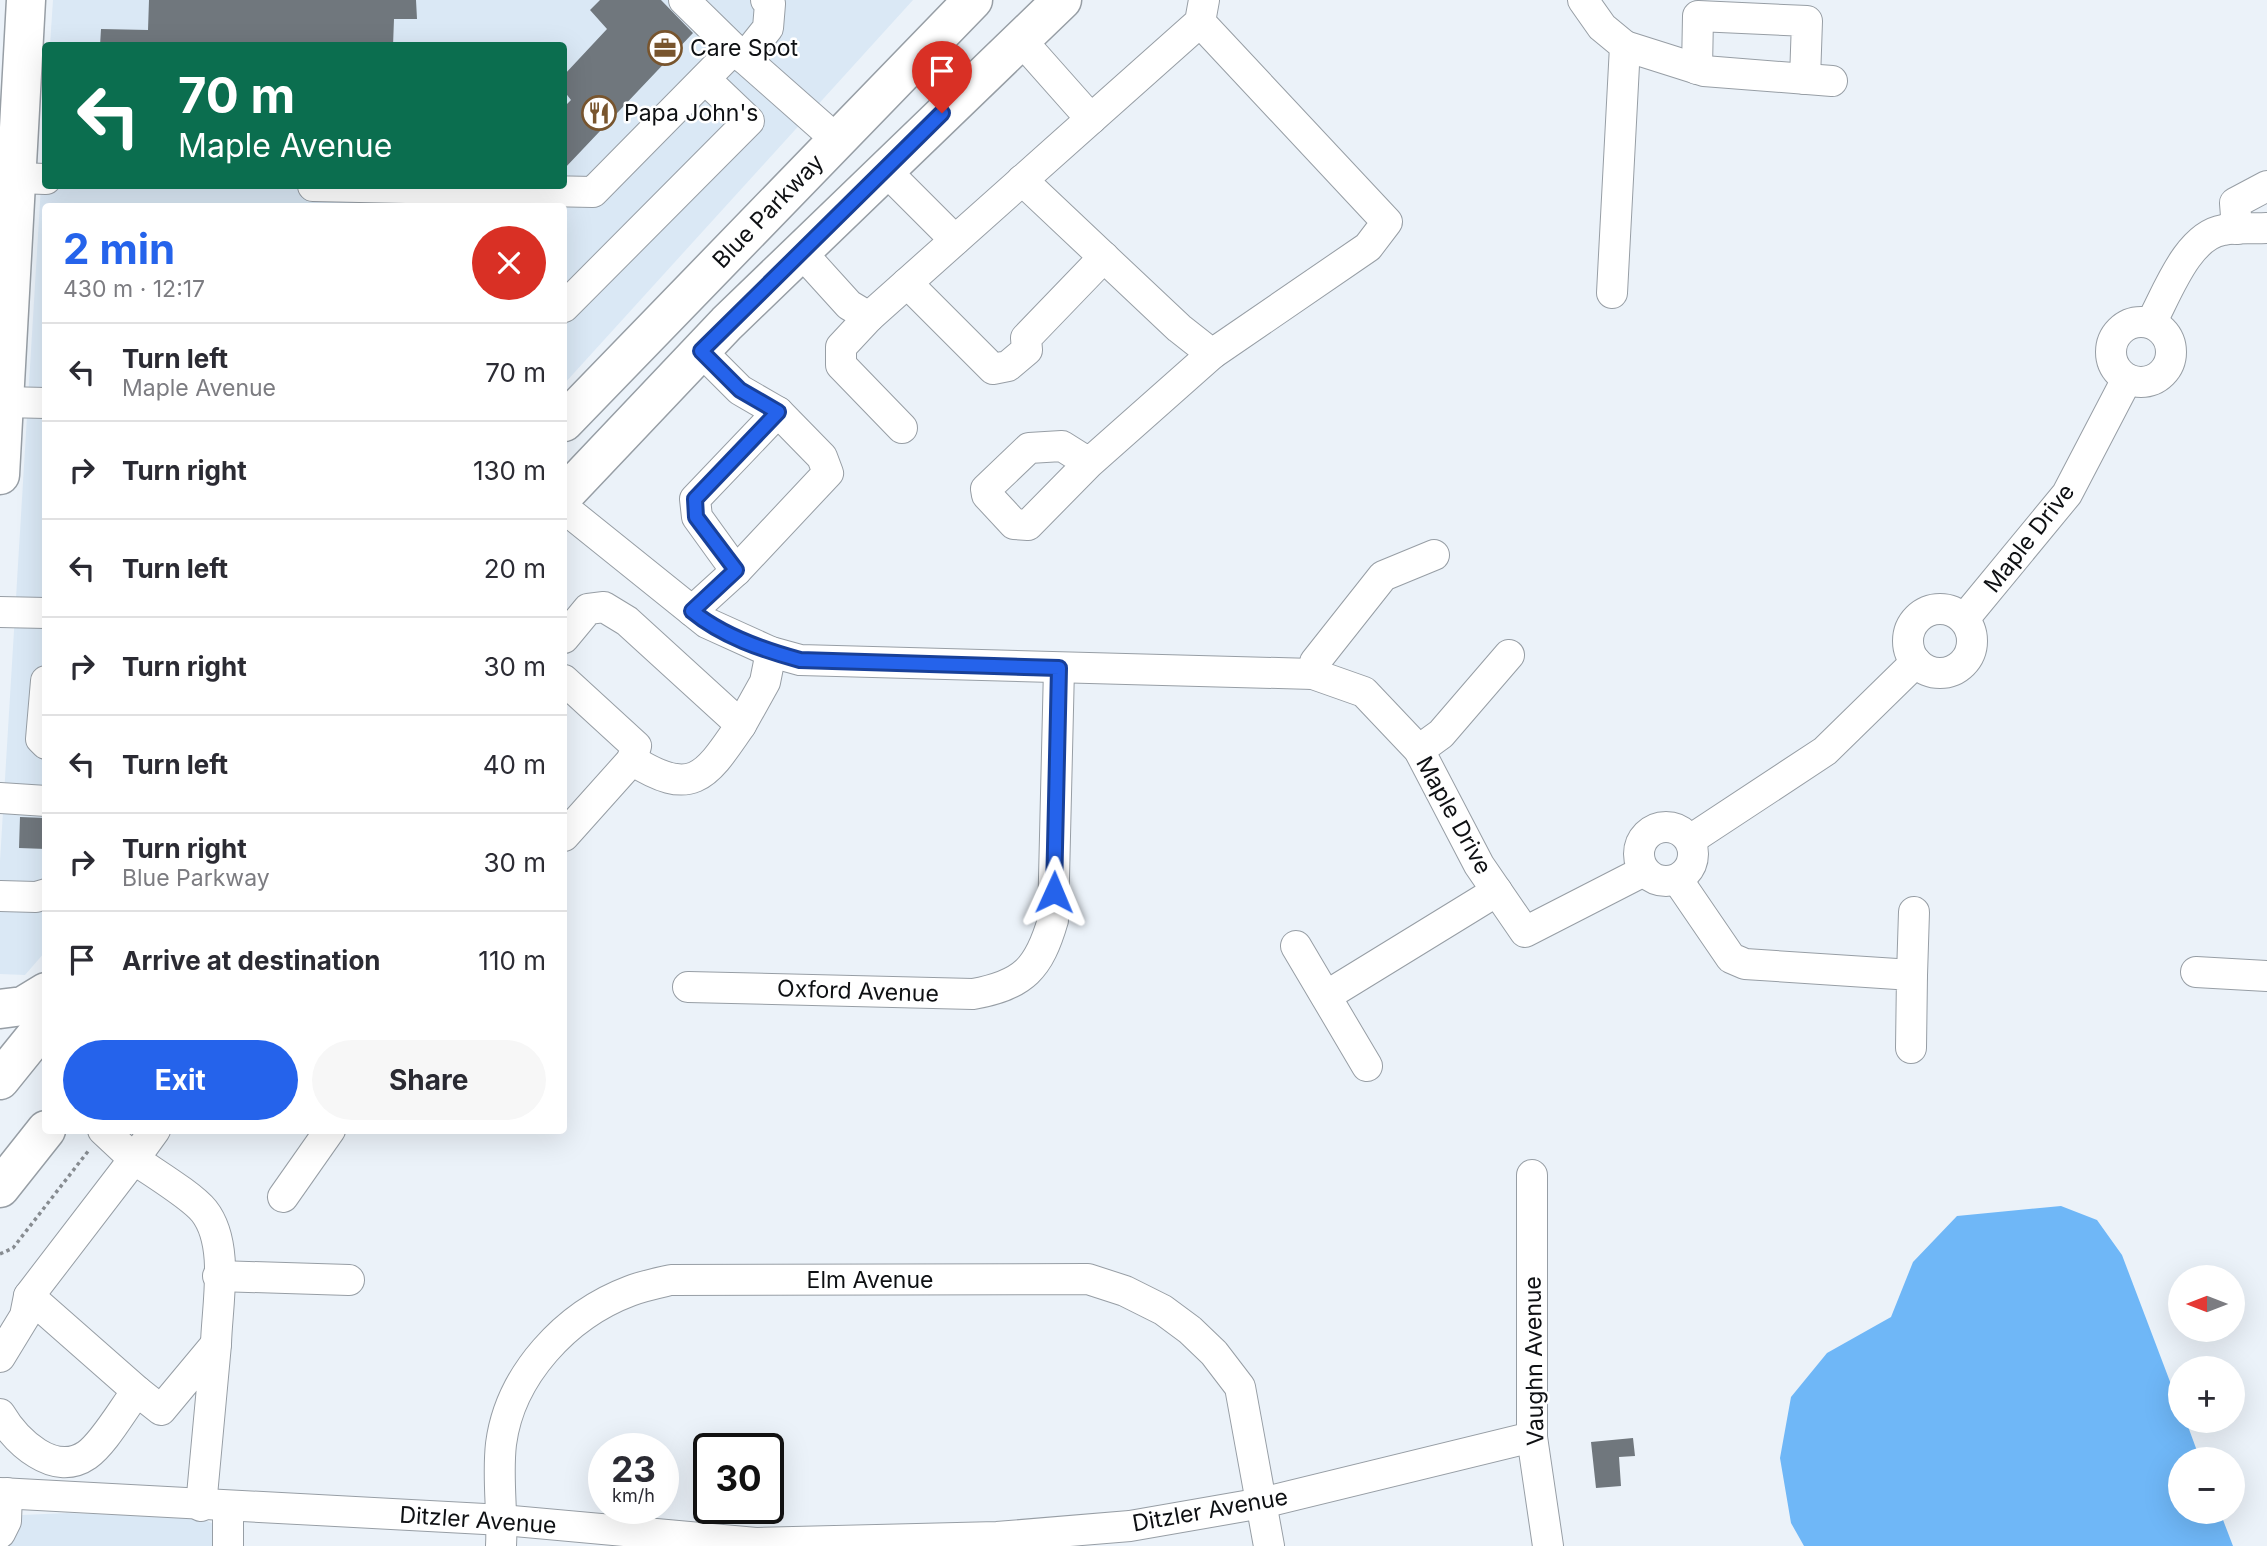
<!DOCTYPE html>
<meta charset="utf-8">
<style>
body{margin:0;font-family:Inter,sans-serif;background:#f7f7f7;color:#2b2b33;height:100vh;display:flex;flex-direction:column;font-size:26px;white-space:nowrap}
*{box-sizing:border-box;margin:0}
p{font-size:23px;color:#7c7c81}
.icon{flex:none;width:38px;height:38px;fill:none;stroke:currentColor;stroke-width:2;stroke-linecap:round;stroke-linejoin:round}
.map{position:relative;flex:1;overflow:hidden}
.side{position:absolute;left:42px;top:203px;width:525px;height:931px;display:flex;flex-direction:column;background:#fff;border-radius:7px;box-shadow:0 7px 28px #0002}
.side>*{flex:none}
.guide{position:absolute;left:42px;top:42px;width:525px;height:147px;border-radius:7px;box-shadow:0 7px 28px #0002;background:#0b6e4f;color:#fff;overflow:hidden}
.needle{width:46px;rotate:270deg}
.fabs{position:absolute;left:2168px;top:1265px;display:grid;gap:14px}
.fabs a{display:grid;place-items:center;width:77px;height:77px;border-radius:50%;background:#fff;box-shadow:0 7px 28px #0002;font-size:35px}
.speed{position:absolute;left:588px;top:1433px;display:flex;gap:14px;font-size:35px;font-weight:700;text-align:center}
.speed>*{display:grid;place-content:center;width:91px;height:91px;border-radius:50%;background:#fff;box-shadow:0 7px 28px #0002;line-height:1}
.speed small{font-size:18px;font-weight:400}
.speed .limit{border:4px solid #111;border-radius:10px;background:#fff;color:#111}
.pin{position:absolute;display:grid;place-items:center;width:60px;height:60px;color:#fff;margin:-72px -30px;border-radius:50% 50% 50% 0;rotate:-45deg;box-shadow:0 0 7px #0007}
.pin .icon{rotate:45deg}
.me{position:absolute;width:77px;margin:-38px;rotate:1deg;stroke-linejoin:round;filter:drop-shadow(0 0 5px #0008)}
.turn{display:flex;align-items:center;gap:24px;height:147px;padding:0 21px;font-size:32px}
.turn .icon{width:91px;height:91px;stroke-width:2.5}
.turn b{display:block;font-size:49px;line-height:60px}
.round{display:grid;place-items:center;flex:none;width:74px;height:74px;border-radius:37px;background:#f7f7f7}
.overview{display:flex;align-items:center;justify-content:space-between;height:119px;padding:0 21px}
h1{font-size:42px;font-weight:700;line-height:52px;color:#2563eb}
.action{display:flex;gap:14px;margin-top:auto;padding:14px 21px}
.action a{flex:1;height:80px;border-radius:42px;background:#2563eb;color:#fff;font-size:28px;font-weight:700;line-height:80px;text-align:center}
.action a+a{background:#f7f7f7;color:#2b2b33}
ul{padding:0;list-style:none}
li{display:flex;align-items:center;gap:21px;height:98px;padding:0 21px;border-top:2px solid #e1e1e2}
li div{flex:1}
li b{display:block;font-size:26px}
li em{font-style:normal}
.map>svg:first-child{display:block}
.built{fill:#dae8f5}
.water{fill:#6fb7f7}
.building{fill:#70777d}
.lines{fill:none;stroke-linecap:round;stroke-linejoin:round}
.minor-casing{stroke:#979ea5;stroke-width:32}
.major-casing{stroke:#979ea5;stroke-width:41}
.highway-casing{stroke:#979ea5;stroke-width:41}
.path{stroke:#878c91;stroke-width:3.5;stroke-dasharray:3.5 3.5;stroke-linecap:butt}
.minor{stroke:#fff;stroke-width:30}
.major{stroke:#fff;stroke-width:38}
.highway{stroke:#fff;stroke-width:38}
.route-casing{stroke:#184099;stroke-width:18}
.route{stroke:#2563eb;stroke-width:12}
.labels{text-anchor:middle;dominant-baseline:central;stroke-width:5;stroke-linejoin:round;paint-order:stroke}
.poi-label{font-size:23px;fill:#0e1013;stroke:#fff;text-anchor:start}
.street-label{font-size:23px;fill:#0e1013;stroke:#fff}
</style>
<div class="map">
<svg width="2267" height="1546" viewBox="0 0 2267 1546">
<rect width="100%" height="100%" fill="#ebf2f9"/>
<g class="built">
<path d="M53,0H913L564,384V206H46L45,952L25,975L0,974V861L45,120L46,186H564V46L50,45Z"/>
<path d="M67,1513L201,1518L218,1526L220,1546H0V1516Z"/>
</g>
<path class="water" d="M2061,1206L2097,1220L2122,1255L2180,1408V1421H2186L2200,1459L2180,1460V1512H2220L2233,1546H1804L1791,1523L1780,1458L1791,1397L1827,1353L1891,1317L1913,1262L1957,1216Z"/>
<g class="building">
<path d="M149,0H416L417,19H394L393,46H100L101,29L148,30Z"/>
<path d="M600,0H661L693,33L564,169V107L571,100L564,91V75L607,29L590,10Z"/>
<path d="M20,817L46,818V849L19,848Z"/>
<path d="M1633,1438L1635,1456L1619,1457L1621,1486L1596,1488L1591,1442Z"/>
</g>
<g class="lines">
<g class="minor-casing">
<g id="minor">
<path d="M684,0L734,49"/>
<path d="M1583,0L1602,27L1625,46L1612,293"/>
<path d="M1625,46L1704,71L1832,81"/>
<path d="M744,58L768,28L770,4L766,0"/>
<path d="M1697,69L1698,16L1807,21L1805,79"/>
<path d="M1091,119L1200,22L1204,0"/>
<path d="M884,169L955,240"/>
<path d="M16,178L46,179"/>
<path d="M1022,180L1179,328L1212,354L1368,247L1387,222L1200,22"/>
<path d="M313,186L593,192L734,49L837,140"/>
<path d="M2237,229L2235,203L2267,186"/>
<path d="M800,251L849,305L869,317L1091,119L1020,39"/>
<path d="M907,283L993,369L1008,366L1027,350L1026,338L1104,257"/>
<path d="M564,307L749,121L705,79"/>
<path d="M869,317L841,347V365L902,428"/>
<circle cx="2141" cy="352" r="30"/>
<path d="M2151,323C2167,294 2187,236 2223,230C2237,227 2253,229 2267,228"/>
<path d="M4,402L46,403"/>
<path d="M1089,463L1028,525L1014,524L987,495L986,489L1029,448L1062,446L1089,463L1212,354"/>
<path d="M564,508L707,623L771,652L800,660L1313,674L1364,692L1419,750L1479,865L1525,932L1644,871"/>
<path d="M736,571L828,473L822,457L778,412"/>
<circle cx="1940" cy="641" r="32"/>
<path d="M692,611L736,571L697,517L695,499L778,412L740,390L701,351"/>
<path d="M0,612L46,613"/>
<path d="M1964,619L2067,494L2127,379"/>
<path d="M564,638L588,609L604,607L627,621L741,725L765,682L771,652"/>
<path d="M1313,674L1315,662L1383,576L1434,555"/>
<path d="M564,680L636,746L632,760"/>
<path d="M46,681L41,739L46,744"/>
<path d="M1419,750L1441,734L1509,655"/>
<path d="M0,798L46,801"/>
<circle cx="1666" cy="854" r="27"/>
<path d="M564,836L632,760C693,799 706,776 741,725"/>
<path d="M1690,840L1825,751L1916,662"/>
<path d="M1677,879L1731,958L1745,964L1912,975L1911,1048"/>
<path d="M0,896L36,897L46,894"/>
<path d="M1296,946L1367,1066"/>
<path d="M2196,972L2267,976"/>
<path d="M1912,975L1914,912"/>
<path d="M688,987L973,994C1024,985 1039,968 1053,920L1059,668"/>
<path d="M1326,996L1497,891"/>
<path d="M155,1130L134,1159C152,1172 191,1195 204,1211C230,1244 217,1304 216,1344"/>
<path d="M1532,1175V1437L1548,1546"/>
<path d="M283,1197L330,1130"/>
<path d="M218,1276L349,1280"/>
<path d="M29,1296L137,1391"/>
<path d="M0,1357L25,1316L29,1296L134,1159L103,1130"/>
<path d="M0,1414C16,1441 54,1478 87,1455C104,1443 123,1409 137,1391L161,1410L216,1344L201,1506"/>
<path d="M0,1493L503,1520L756,1543L997,1537L1130,1526L1262,1503L1532,1437"/>
<path d="M0,1533L6,1521L7,1493"/>
<path d="M228,1546V1507"/>
<path d="M501,1546C503,1512 497,1479 501,1444C510,1375 566,1315 630,1291C643,1286 658,1283 671,1280L1088,1279L1125,1291L1163,1310L1190,1330L1214,1353L1240,1387L1269,1546"/>
</g>
</g>
<g class="major-casing">
<path id="major" d="M0,475L26,0"/>
</g>
<g class="highway-casing">
<g id="highway">
<path d="M564,422L973,0"/>
<path d="M564,495L727,323L1062,0"/>
<path d="M0,1009L23,1006L46,992"/>
<path d="M0,1080L46,1023"/>
<path d="M0,1188L46,1130"/>
</g>
</g>
<path class="path" d="M0,1254L13,1248L89,1150"/>
<use href="#minor" class="minor"/>
<use href="#major" class="major"/>
<use href="#highway" class="highway"/>
</g>
<g class="lines">
<g class="route-casing">
<path id="route" d="M942,113L701,351L740,390L778,412L695,499L696,517L736,570L692,611C722,636 763,650 800,660L1059,668L1054,892"/>
</g>
<use href="#route" class="route"/>
</g>
<defs>
<g id="office-ring" transform="scale(1.75)"><circle r="9.5" fill="#fff" stroke="#78552e" stroke-width="1.5"/><path d="M-6-3h4V-5.5h4V-3h4V5H-6ZM-1-4.5V-3h2v-1.5ZM-6 0V1H6V0Z" fill="#78552e"/></g>
<g id="restaurant-ring" transform="scale(1.75)"><circle r="9.5" fill="#fff" stroke="#78552e" stroke-width="1.5"/><path d="M-5-6h1v4h1v-4h1v4h1v-4h1v5L-1.5 .5V6h-2V.5L-5-1ZM5-6V6H3V1.5H1.5Q1.5-4 5-6Z" fill="#78552e"/></g>
</defs>
<g fill-rule="evenodd">
<use href="#office-ring" x="665" y="48"/>
<use href="#restaurant-ring" x="599" y="113"/>
</g>
<g class="labels">
<g class="poi-label">
<text x="690" y="48">Care Spot</text>
<text x="624" y="113">Papa John's</text>
</g>
<g class="street-label">
<text transform="translate(768 211) rotate(-46)">Blue Parkway</text>
<text transform="translate(2029 538) rotate(-52)">Maple Drive</text>
<text transform="translate(1454 815) rotate(61)">Maple Drive</text>
<text transform="translate(858 991) rotate(2)">Oxford Avenue</text>
<text x="870" y="1280">Elm Avenue</text>
<text transform="translate(1534 1361) rotate(-91)">Vaughn Avenue</text>
<text transform="translate(1210 1510) rotate(-10)">Ditzler Avenue</text>
<text transform="translate(478 1520) rotate(4)">Ditzler Avenue</text>
</g>
</g>
</svg>
<div class="fabs">
<a><svg class="needle" viewBox="-14 -14 28 28"><path d="M0-13l5 13h-10z" fill="#e53935"/><path d="M0 13l5-13h-10z" fill="#7c7c81"/></svg></a>
<a>+</a>
<a>−</a>
</div>
<div class="speed"><div>23<small>km/h</small></div><div class="limit">30</div></div>
<div class="pin" style="left:942px;top:113px;background:#d93025"><svg class="icon" aria-label="arrive" viewBox="0 0 24 24"><path d="M6 21V4h12l-3 4 3 4H6"/></svg></div>
<svg class="me" style="left:1054px;top:892px" viewBox="-20 -20 40 40"><path d="M0-17L14 15 0 8-14 15z" fill="#2563eb" stroke="#fff" stroke-width="4"/></svg>
<div class="guide">
<div class="turn"><svg class="icon" aria-label="left" viewBox="0 0 24 24"><path d="M17 20v-9H6M10 6l-5 5 5 5"/></svg><div><b>70 m</b>Maple Avenue</div></div>
</div>
<section class="side">
<div class="overview"><div><h1>2 min</h1><p>430 m · 12:17</p></div><a class="round" style="background:#d93025;color:#fff"><svg class="icon" aria-label="close" viewBox="0 0 24 24"><path d="M6 6l12 12M18 6L6 18"/></svg></a></div>
<ul>
<li><svg class="icon" aria-label="left" viewBox="0 0 24 24"><path d="M17 20v-9H6M10 6l-5 5 5 5"/></svg><div><b>Turn left</b><p>Maple Avenue</p></div><em>70 m</em></li>
<li><svg class="icon" aria-label="right" viewBox="0 0 24 24"><path d="M7 20v-9h11M14 6l5 5-5 5"/></svg><div><b>Turn right</b></div><em>130 m</em></li>
<li><svg class="icon" aria-label="left" viewBox="0 0 24 24"><path d="M17 20v-9H6M10 6l-5 5 5 5"/></svg><div><b>Turn left</b></div><em>20 m</em></li>
<li><svg class="icon" aria-label="right" viewBox="0 0 24 24"><path d="M7 20v-9h11M14 6l5 5-5 5"/></svg><div><b>Turn right</b></div><em>30 m</em></li>
<li><svg class="icon" aria-label="left" viewBox="0 0 24 24"><path d="M17 20v-9H6M10 6l-5 5 5 5"/></svg><div><b>Turn left</b></div><em>40 m</em></li>
<li><svg class="icon" aria-label="right" viewBox="0 0 24 24"><path d="M7 20v-9h11M14 6l5 5-5 5"/></svg><div><b>Turn right</b><p>Blue Parkway</p></div><em>30 m</em></li>
<li><svg class="icon" aria-label="arrive" viewBox="0 0 24 24"><path d="M6 21V4h12l-3 4 3 4H6"/></svg><div><b>Arrive at destination</b></div><em>110 m</em></li>
</ul>
<div class="action"><a>Exit</a><a>Share</a></div>
</section>
</div>
